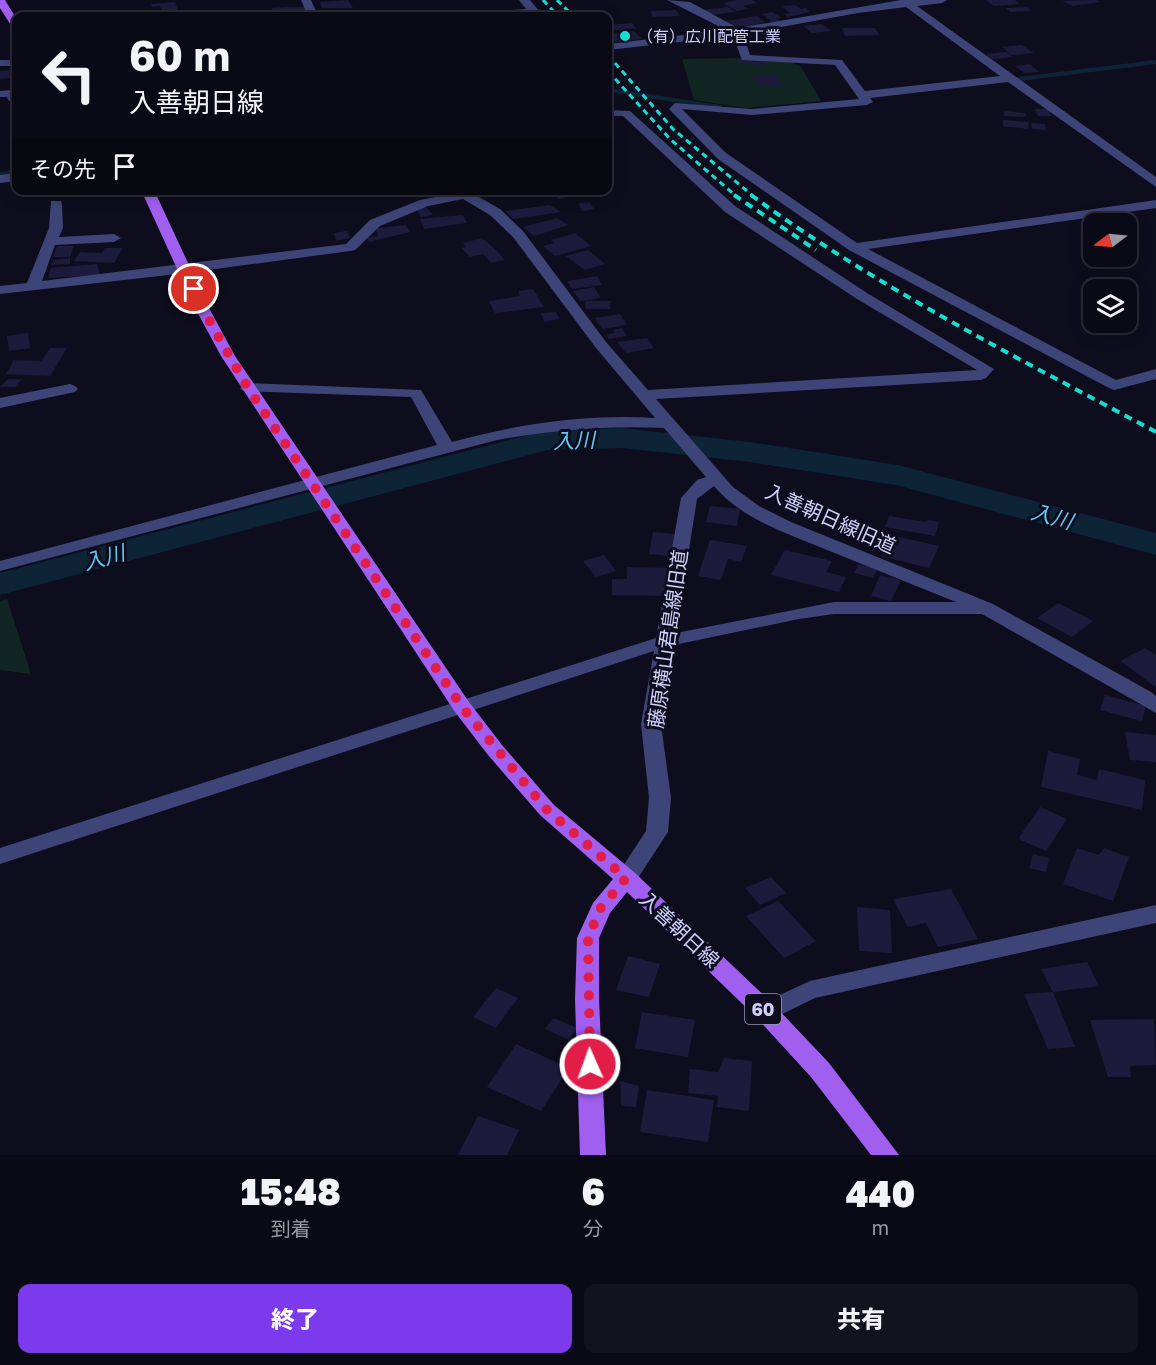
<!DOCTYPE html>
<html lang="ja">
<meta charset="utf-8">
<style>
body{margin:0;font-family:"Golos Text","Noto Sans JP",sans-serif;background:#13131f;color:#f1f3f6;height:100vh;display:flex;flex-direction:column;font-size:22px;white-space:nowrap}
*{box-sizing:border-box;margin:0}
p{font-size:20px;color:#999aa1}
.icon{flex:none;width:33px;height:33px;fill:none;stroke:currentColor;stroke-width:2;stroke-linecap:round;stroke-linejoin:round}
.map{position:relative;height:1155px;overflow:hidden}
.panel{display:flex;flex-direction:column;background:#0a0a16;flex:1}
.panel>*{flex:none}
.top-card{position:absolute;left:12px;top:12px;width:600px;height:183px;border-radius:12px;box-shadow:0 3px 15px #0003,0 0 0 2px #2a2b35;background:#0a0a16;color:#f1f3f6;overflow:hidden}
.needle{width:39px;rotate:254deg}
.buttons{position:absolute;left:1083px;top:213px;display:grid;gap:12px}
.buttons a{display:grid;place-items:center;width:54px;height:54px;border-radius:12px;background:#0a0a16;box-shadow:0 3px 15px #0003,0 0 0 2px #2a2b35;font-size:30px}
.pin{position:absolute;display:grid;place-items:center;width:51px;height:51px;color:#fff;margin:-26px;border:3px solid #fff;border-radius:50%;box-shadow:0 2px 6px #0007}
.me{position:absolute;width:66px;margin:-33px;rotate:358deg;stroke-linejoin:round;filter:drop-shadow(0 0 4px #0008)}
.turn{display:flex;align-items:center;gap:21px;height:126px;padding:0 18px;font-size:27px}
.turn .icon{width:78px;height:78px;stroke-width:2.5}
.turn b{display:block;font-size:42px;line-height:51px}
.then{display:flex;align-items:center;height:57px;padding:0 18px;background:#0003;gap:12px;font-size:22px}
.eta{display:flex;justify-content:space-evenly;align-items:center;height:102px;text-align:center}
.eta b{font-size:36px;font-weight:800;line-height:42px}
.cta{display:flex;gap:12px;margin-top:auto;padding:12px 18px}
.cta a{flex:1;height:69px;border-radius:12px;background:#7c3aed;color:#fff;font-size:24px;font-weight:800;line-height:69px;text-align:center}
.cta a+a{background:#13131f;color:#f1f3f6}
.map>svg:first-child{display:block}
.green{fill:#112622}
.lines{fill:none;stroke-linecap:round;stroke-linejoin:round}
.stream{stroke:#0d2336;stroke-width:4}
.river{fill:#0d2336;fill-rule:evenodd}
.building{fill:#1c1b3c}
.minor{fill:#3d4477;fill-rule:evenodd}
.major{fill:#a15ff0;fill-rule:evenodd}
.rail-far1{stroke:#15dfd1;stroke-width:3;stroke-dasharray:6 4.5;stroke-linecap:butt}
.rail{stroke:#15dfd1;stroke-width:4;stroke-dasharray:8 6;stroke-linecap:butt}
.route{stroke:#e11d48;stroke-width:10;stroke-dasharray:0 18}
.poi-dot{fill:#15dfd1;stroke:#0e0d1d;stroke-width:2}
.labels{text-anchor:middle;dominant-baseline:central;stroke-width:6;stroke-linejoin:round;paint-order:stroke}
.far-poi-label{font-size:16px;fill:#ced0fa;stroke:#0e0d1d;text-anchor:start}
.shield{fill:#0e0d1d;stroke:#9496b8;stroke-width:1.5}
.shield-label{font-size:18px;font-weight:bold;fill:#ced0fa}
.street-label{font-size:20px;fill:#ced0fa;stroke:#0e0d1d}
.water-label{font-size:21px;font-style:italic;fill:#65c7f1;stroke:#0e0d1d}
</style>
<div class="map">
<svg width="1156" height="1155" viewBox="0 0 1156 1155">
<rect width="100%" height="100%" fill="#0e0d1d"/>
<g class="green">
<path d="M742,58L788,61L801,67L821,101L745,108L694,100L682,59Z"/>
<path d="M7,599L8,602L31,674L0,670V601Z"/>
</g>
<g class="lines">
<g class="stream">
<path d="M1011,80L1156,62"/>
<path d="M608,90L720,107"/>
<path d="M0,174L16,172"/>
</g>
<path class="river" d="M622,428L750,442L898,465L1156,533V555L896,485L750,462L622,448L548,450L0,595V573L547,430Z"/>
</g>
<g class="building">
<path d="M348,0L353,8H322L320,2Z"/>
<path d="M737,0H752L758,3L743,6L749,9L737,11L723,3Z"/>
<path d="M986,0H1015L1020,4L994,6Z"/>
<path d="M1097,0L1101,2L1073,6L1062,1Z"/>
<path d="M175,2L178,11L162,13L160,6L152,7L151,4Z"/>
<path d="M795,5L801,9L806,8L810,12L788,17L784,14L790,13L782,6Z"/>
<path d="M285,7H305L307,11L273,12L272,8Z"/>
<path d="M728,7L735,12L710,15L703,10Z"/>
<path d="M1027,7L1031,11L1010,12L1006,8Z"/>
<path d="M676,10L680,16L653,17L650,11Z"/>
<path d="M772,12L782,18L776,19L781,21L773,23L762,14Z"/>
<path d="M757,16L765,22L738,29L726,21Z"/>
<path d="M632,23L636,28L609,31L608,28V25Z"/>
<path d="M822,24L831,31L812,33L803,26Z"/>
<path d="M708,27L713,32L690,35L685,30Z"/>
<path d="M842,28H875L879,35L845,36Z"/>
<path d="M634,31L642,39L615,42L608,34Z"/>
<path d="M1022,45L1034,53L1012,55L1002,47Z"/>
<path d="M1007,52L1013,57L992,59L986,54Z"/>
<path d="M737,60H764L765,65L736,64Z"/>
<path d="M1030,64L1039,72L1024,73L1015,66Z"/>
<path d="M13,70L10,78L0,79V71Z"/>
<path d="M775,74L784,85L761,86L752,76Z"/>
<path d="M1035,109H1048L1051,116H1038Z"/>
<path d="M1004,111L1025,113L1026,117L1004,116Z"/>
<path d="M1003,120L1029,122L1028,129L1003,126Z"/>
<path d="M1031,123L1045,124L1046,130L1032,129Z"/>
<path d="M564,190L568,197L558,199L557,196L547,197L543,192Z"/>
<path d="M589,202L594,209L582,211L578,203Z"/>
<path d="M550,205L561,212L513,219L505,211Z"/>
<path d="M426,207L433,215L421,217L416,209Z"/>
<path d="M463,215L467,223L424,229L420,219Z"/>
<path d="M557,218L568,225L534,236L523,227Z"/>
<path d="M406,225L410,232L369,242L367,238L378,236L376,228Z"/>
<path d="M347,231L351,238L336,241L334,233Z"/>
<path d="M575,233L591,246L555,256L543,246L554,243L551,240Z"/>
<path d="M482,238L497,251L505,260L491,263L483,254L470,257L461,248L466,247L463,243Z"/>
<path d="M57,246H74L70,257H53Z"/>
<path d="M105,248H123L114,263L74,261L80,252L102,253Z"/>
<path d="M588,250L605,264L585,270L566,256Z"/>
<path d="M70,258V264L51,265L53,260Z"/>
<path d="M97,264L100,275L48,278L51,268Z"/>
<path d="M597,276L602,285L572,289L567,281Z"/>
<path d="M594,287L601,298L580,301L573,291Z"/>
<path d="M533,289L544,307L495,313L489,301L520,296L518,291Z"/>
<path d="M586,301H611L610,309H585Z"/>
<path d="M556,312L559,319L544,322L541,313Z"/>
<path d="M620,314L627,325L602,329L595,318Z"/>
<path d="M622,328L627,336L609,339L606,335L614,333L613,330Z"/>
<path d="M28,333L30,348L9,351L7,336Z"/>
<path d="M647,338L654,348L626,353L617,342Z"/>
<path d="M50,348H67L50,376L6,374L14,360L41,361Z"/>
<path d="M8,379H22L15,387H0Z"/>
<path d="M710,506L740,509L737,526L706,522Z"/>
<path d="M889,516L926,522L928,520L939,522L935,536L885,527Z"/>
<path d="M653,532L675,534L672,556L649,554Z"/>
<path d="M891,535L939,546L929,568L881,556Z"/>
<path d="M710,540L747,546L741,562L728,559L721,580L698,576Z"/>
<path d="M785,550L832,561L826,572L846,577L839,592L771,575Z"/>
<path d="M604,555L616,571L596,577L583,561Z"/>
<path d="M859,564L878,568L873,578L854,573Z"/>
<path d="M627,567L669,568L670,596L612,595V579H627Z"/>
<path d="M880,575L901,580L891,601L871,596Z"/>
<path d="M1058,603L1093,621L1072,637L1037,618Z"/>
<path d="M1145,648L1156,655V687L1120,661Z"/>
<path d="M1105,695L1146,706L1142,721L1100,710Z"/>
<path d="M1125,732L1156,735V762L1130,760Z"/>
<path d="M1048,751L1080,759L1077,775L1097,780L1099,769L1145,780L1142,810L1041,787Z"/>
<path d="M1040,807L1067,819L1046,851L1018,839Z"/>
<path d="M1077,848L1099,855L1104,848L1129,857L1113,901L1063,884Z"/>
<path d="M1033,854L1049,858L1046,872L1029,868Z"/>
<path d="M771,877L786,893L760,905L745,888Z"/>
<path d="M951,889L978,939L938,947L926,923L908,927L893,899Z"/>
<path d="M778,901L816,941L784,958L746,916Z"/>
<path d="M857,907L890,910L892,953L859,951Z"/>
<path d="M628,956L660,964L649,997L616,990Z"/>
<path d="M1087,962L1099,986L1053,992L1075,1047L1048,1049L1024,994L1053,992L1041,969Z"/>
<path d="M496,988L518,998L496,1028L473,1017Z"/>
<path d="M642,1012L695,1020L688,1057L635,1048Z"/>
<path d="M553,1018L577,1028L569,1040L545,1029Z"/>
<path d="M1154,1019L1156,1065L1130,1066L1131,1077H1108L1090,1020Z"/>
<path d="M516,1044L569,1068L541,1111L487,1087Z"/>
<path d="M724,1058L752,1061L749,1111L717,1107L718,1096L688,1093L690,1069L718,1072Z"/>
<path d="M620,1081L639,1086L636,1107L621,1106Z"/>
<path d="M647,1090L714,1100L708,1142L640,1132Z"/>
<path d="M478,1116L519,1130L507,1155H458Z"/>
</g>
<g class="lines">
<g class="minor">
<path d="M301,0H311L318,16H308Z"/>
<path d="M519,0H530L539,11C528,19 485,18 470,16L475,13L526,9Z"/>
<path d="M667,0L690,2L738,28L901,0H947L942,3L917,6L1156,177V187L1008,82L870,98L873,102L867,105L752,115L682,109L726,153L857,243L1156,200V208L868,249L1116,380L1156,369V379L1114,390L1109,388L849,250L718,159L671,111L669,109L675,103L752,109L859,99L835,65L742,60L733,36L608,50V44L726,30ZM906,7L1000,76L865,91L842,60L750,55L743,34L858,13Z"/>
<rect x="0" y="60" width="16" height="6"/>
<path d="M12,90L16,91V102L9,101L7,97H0V91Z"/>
<path d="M608,110L630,111L735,206L867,293L994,369L986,378L981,380L656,399L733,487L759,506L791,522L993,604L1151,692L1156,696V713L982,614H834L799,619L674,645L661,724L671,798L668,832L634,884L626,886L618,884L615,878L646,831L649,798L641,724L654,651L0,864V848L656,638L681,498L697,480L706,477L664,428C607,425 553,430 497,440L0,571V561L437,445L411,397L243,391L240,388L248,383L421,390L452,442C518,424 586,414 655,418L596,348L513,237L490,215L463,199L428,206L380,226L355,250L350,251L186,273L0,294V286L27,283L49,228L51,201H61L62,204L63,228L59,237L114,234L121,238L114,242L55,245L42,281L346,244L370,220L420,200L451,194L446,190L470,192L500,209L523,231L606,342L648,390L977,370L857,299L725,212L623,116H608ZM714,486C744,522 795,536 837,554C877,570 916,586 956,602H834L676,633L697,499Z"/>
<path d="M16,173V181L0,183V175Z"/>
<path d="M70,384L75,386L78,389L75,392L0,408V398Z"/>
<path d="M1156,905V923L815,998L766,1022L758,1019L754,1012L758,1005L810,981Z"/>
</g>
<g class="major">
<path d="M0,0H5L16,18V28L12,27L0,8Z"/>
<path d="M141,190H154L209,308L235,356L469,702L502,745L554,805L634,872L774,1005L829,1063L899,1155H871L811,1077L758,1019L627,892L610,913L599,938V999L606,1155H580L575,999L577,938L593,903L613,879L540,815L488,755L455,712L221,356L195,308Z"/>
</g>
<g class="rail-far1">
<path d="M543,0L558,16"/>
<path d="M557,0L573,16"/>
<path d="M608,55L673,129L753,196"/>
<path d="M608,71L670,139L736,196"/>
</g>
<g class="rail">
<path d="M734,195L816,250"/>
<path d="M751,195C878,288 1018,358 1156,432"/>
</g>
</g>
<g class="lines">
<path class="route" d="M194,289L202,308L248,388L462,707L547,810L626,878L600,909L588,938L590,1064"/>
</g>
<circle class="poi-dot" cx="625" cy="36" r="6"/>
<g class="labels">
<g class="far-poi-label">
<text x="637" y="36">（有）広川配管工業</text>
</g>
<rect class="shield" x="745" y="994" width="36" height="30" rx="4.5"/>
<g class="shield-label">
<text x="763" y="1009">60</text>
</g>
<g class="street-label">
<text transform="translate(831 518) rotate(24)">入善朝日線旧道</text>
<text transform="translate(667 639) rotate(-82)">藤原横山君島線旧道</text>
<text transform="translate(680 929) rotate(43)">入善朝日線</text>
</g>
<g class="water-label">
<text transform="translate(574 440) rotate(-2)">入川</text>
<text transform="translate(1052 516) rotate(15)">入川</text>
<text transform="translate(104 557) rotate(-15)">入川</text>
</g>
</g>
</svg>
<div class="buttons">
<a><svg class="needle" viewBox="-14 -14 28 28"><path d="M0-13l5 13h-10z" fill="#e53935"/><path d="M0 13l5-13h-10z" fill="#999aa1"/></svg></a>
<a><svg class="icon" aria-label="layers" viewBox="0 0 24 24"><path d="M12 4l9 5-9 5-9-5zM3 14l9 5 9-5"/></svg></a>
</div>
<div class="pin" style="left:194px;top:289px;background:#d93025"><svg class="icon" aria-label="arrive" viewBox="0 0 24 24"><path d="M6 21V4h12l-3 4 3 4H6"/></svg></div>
<svg class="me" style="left:590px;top:1064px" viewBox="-20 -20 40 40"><circle r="17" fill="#e11d48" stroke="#fff" stroke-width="3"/><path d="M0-11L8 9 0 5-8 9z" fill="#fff"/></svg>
<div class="top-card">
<div class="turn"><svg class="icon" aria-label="left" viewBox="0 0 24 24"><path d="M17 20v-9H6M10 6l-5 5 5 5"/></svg><div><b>60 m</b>入善朝日線</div></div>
<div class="then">その先<svg class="icon" aria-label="arrive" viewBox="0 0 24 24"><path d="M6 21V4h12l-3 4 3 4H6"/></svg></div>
</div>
</div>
<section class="panel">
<div class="eta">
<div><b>15:48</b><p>到着</p></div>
<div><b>6</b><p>分</p></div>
<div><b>440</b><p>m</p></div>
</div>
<div class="cta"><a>終了</a><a>共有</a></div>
</section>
